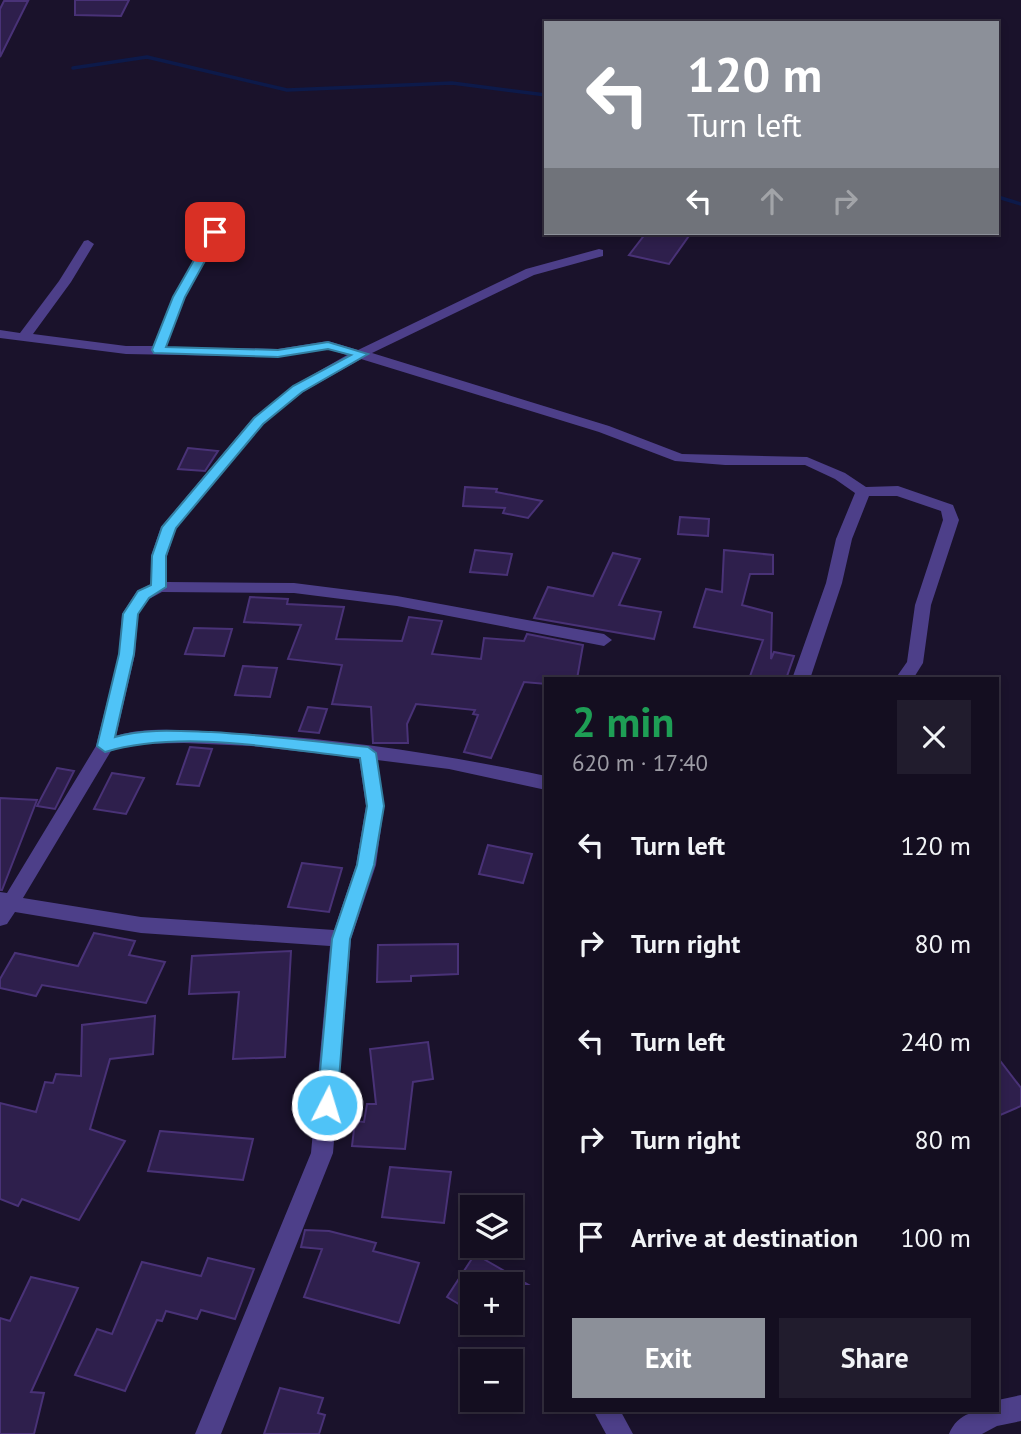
<!DOCTYPE html>
<meta charset="utf-8">
<style>
body{margin:0;font-family:"PT Sans",sans-serif;background:#211c2d;color:#f1f3f6;height:100vh;display:flex;flex-direction:column;font-size:26px;white-space:nowrap}
*{box-sizing:border-box;margin:0}
p{font-size:23px;color:#9d9ca5}
.icon{flex:none;width:38px;height:38px;fill:none;stroke:currentColor;stroke-width:2;stroke-linecap:round;stroke-linejoin:round}
.map{position:relative;flex:1;overflow:hidden}
.sheet{position:absolute;left:544px;top:677px;width:455px;height:735px;display:flex;flex-direction:column;background:#140e20;border-radius:0px;box-shadow:0 4px 10px #0003,0 0 0 2px #332e3e}
.sheet>*{flex:none}
.hud{position:absolute;left:544px;top:21px;width:455px;height:214px;border-radius:0px;box-shadow:0 4px 10px #0003,0 0 0 2px #332e3e;background:#8c9099;color:#fff;overflow:hidden}
.fabs{position:absolute;left:460px;top:1195px;display:grid;gap:14px}
.fabs a{display:grid;place-items:center;width:63px;height:63px;border-radius:0px;background:#140e20;box-shadow:0 4px 10px #0003,0 0 0 2px #332e3e;font-size:35px}
.pin{position:absolute;display:grid;place-items:center;width:60px;height:60px;color:#fff;margin:-30px;border-radius:14px;box-shadow:0 4px 10px #0006}
.me{position:absolute;width:77px;margin:-38px;rotate:5deg;stroke-linejoin:round;filter:drop-shadow(0 0 5px #0008)}
.turn{display:flex;align-items:center;gap:24px;height:147px;padding:0 28px;font-size:32px}
.turn .icon{width:91px;height:91px;stroke-width:2.5}
.turn b{display:block;font-size:49px;line-height:60px}
.lanes{display:flex;align-items:center;height:66px;padding:0 28px;background:#0003;justify-content:center;gap:35px;direction:ltr}
.lanes .off{opacity:.35}
.round{display:grid;place-items:center;flex:none;width:74px;height:74px;border-radius:0px;background:#211c2d}
.summary{display:flex;align-items:center;justify-content:space-between;height:119px;padding:0 28px}
h1{font-size:42px;font-weight:600;line-height:52px;color:#1e9e55}
.primary-button{display:flex;gap:14px;margin-top:auto;padding:14px 28px}
.primary-button a{flex:1;height:80px;border-radius:0px;background:#8c9099;color:#fff;font-size:28px;font-weight:600;line-height:80px;text-align:center}
.primary-button a+a{background:#211c2d;color:#f1f3f6}
ul{padding:0;list-style:none}
li{display:flex;align-items:center;gap:21px;height:98px;padding:0 28px}
li div{flex:1}
li b{display:block;font-size:26px}
li em{font-style:normal}
.map>svg:first-child{display:block}
.lines{fill:none;stroke-linecap:round;stroke-linejoin:round}
.stream{stroke:#0d1a4a;stroke-width:3.5}
.building{fill:#2e1f4c;stroke:#493277;stroke-width:2}
.minor{fill:#4d3f89;fill-rule:evenodd}
.route{fill:#4fc3f7;stroke:#337fa1;stroke-width:2}
</style>
<div class="map">
<svg width="1021" height="1434" viewBox="0 0 1021 1434">
<rect width="100%" height="100%" fill="#1a122b"/>
<g class="lines">
<g class="stream">
<path d="M73,68L147,57L287,90L452,83L546,95"/>
<path d="M998,197L1021,204"/>
</g>
</g>
<g class="building">
<path d="M75,0H129L121,16L75,15Z"/>
<path d="M4,1H28L0,57V9Z"/>
<path d="M646,233H691L669,264L629,255Z"/>
<path d="M188,448L218,451L205,471L178,469Z"/>
<path d="M465,487L497,489L496,492L542,501L528,518L503,513L505,508L463,506Z"/>
<path d="M680,517L709,519L708,536L678,534Z"/>
<path d="M475,550L512,554L507,575L470,572Z"/>
<path d="M724,550L773,555V574H750L742,605L772,613L771,659L774,652L794,656L786,679H749L763,640L694,627L706,589L722,592Z"/>
<path d="M613,553L640,559L619,605L661,612L654,639L534,618L548,587L593,596Z"/>
<path d="M250,597L288,599L287,604L344,607L336,639L402,641L409,617L442,621L432,654L481,659L484,638L524,641L527,634L583,645L577,679H546V684L524,682L491,758L464,752L478,715L473,714L475,710L416,704L407,724L408,743H373L371,707L332,704L342,665L288,659L301,625L244,622Z"/>
<path d="M194,628L232,629L224,656L185,654Z"/>
<path d="M243,666L277,668L270,697L235,695Z"/>
<path d="M308,707L327,709L319,733L299,731Z"/>
<path d="M190,747L212,749L199,786L177,784Z"/>
<path d="M57,768L74,771L55,809L37,806Z"/>
<path d="M112,773L144,778L126,814L94,809Z"/>
<path d="M0,798L37,800L2,890H0Z"/>
<path d="M488,845L532,854L523,883L479,874Z"/>
<path d="M302,863L342,868L329,912L288,907Z"/>
<path d="M94,933L135,941L129,955L165,962L146,1003L42,985L36,996L0,988V979L15,953L78,966Z"/>
<path d="M458,944V974L411,976V981L377,982L378,945Z"/>
<path d="M291,951L285,1057L233,1059L239,992L189,994L192,956Z"/>
<path d="M155,1016L153,1054L110,1059L90,1129L125,1141L79,1220L22,1199L18,1206L0,1199V1103L36,1112L45,1082L53,1083L56,1074L81,1076L82,1025Z"/>
<path d="M428,1042L433,1079L413,1082L405,1149L352,1146L355,1121L364,1122L367,1104H376L370,1049Z"/>
<path d="M998,1058L1021,1088V1106L998,1116Z"/>
<path d="M160,1131L253,1139L243,1180L148,1171Z"/>
<path d="M390,1167L451,1172L444,1223L382,1217Z"/>
<path d="M305,1230L329,1231L376,1243L373,1251L419,1263L399,1323L304,1297L322,1249L301,1247Z"/>
<path d="M475,1254L527,1284H472V1312L447,1297Z"/>
<path d="M208,1258L254,1269L235,1319L201,1310L197,1319L166,1311L162,1321L157,1320L125,1391L75,1375L97,1329L112,1334L142,1262L201,1276Z"/>
<path d="M31,1277L78,1288L31,1392L44,1393L34,1434H0V1318L10,1321Z"/>
<path d="M280,1388L323,1398L318,1413L325,1415L319,1434H264Z"/>
</g>
<g class="lines">
<g class="minor">
<path d="M215,228L221,232L185,297L166,347L278,349L328,341L358,350L526,269L599,249L603,250V256L534,275L372,353L609,426L682,454L807,457L845,473L866,487L898,486L953,505L959,520L931,605L923,663L913,679H895L907,662L915,605L943,520L941,511L897,496H869L852,539L842,583L810,679H792L826,583L836,539L855,493L835,479L805,465H725L675,461L599,432L361,359L303,392L263,424L176,528L167,556V582L294,583L397,596L604,634L612,640L604,646L397,606L294,593L162,592L149,599L138,614L135,654L116,736C147,726 185,731 217,732C328,737 438,753 546,776V790L449,769L377,760L384,806L376,865L351,939L333,1153L221,1434H195L311,1153L330,946L141,933L15,912L7,924L0,926V892L7,893L96,746L119,654L122,614L137,591L151,584V556L161,527L253,418L293,386L347,355L328,349L278,357L126,354L0,338V330L20,333L59,281L84,241L88,240L94,244L71,282L33,334L126,346H153L173,297L209,232ZM184,743L251,746L359,758L366,806L356,865L334,930L141,917L23,898L111,751L131,744Z"/>
<path d="M1021,1395V1421L997,1426L982,1434H949C958,1412 977,1410 998,1410V1400Z"/>
<path d="M593,1410H620L633,1434H606Z"/>
</g>
</g>
<path class="route" d="M215,229L221,232L185,297L166,347L278,350L328,342L368,354L302,392L263,424L176,528L166,556V587L149,598L138,614L134,654L115,737C145,728 180,731 211,732C264,735 316,741 368,747L376,753L384,806L374,865L350,939L337,1105L334,1112L327,1114L320,1112L317,1105L332,939L357,865L367,806L360,758C280,749 182,729 105,752L97,746L119,654L123,614L138,591L151,585L152,556L162,527L254,418L293,386L351,355L328,349L278,357L154,353L152,350L173,297L210,232Z"/>
</svg>
<div class="fabs">
<a><svg class="icon" aria-label="layers" viewBox="0 0 24 24"><path d="M12 4l9 5-9 5-9-5zM3 14l9 5 9-5"/></svg></a>
<a>+</a>
<a>−</a>
</div>
<div class="pin" style="left:215px;top:232px;background:#d93025"><svg class="icon" aria-label="arrive" viewBox="0 0 24 24"><path d="M6 21V4h12l-3 4 3 4H6"/></svg></div>
<svg class="me" style="left:327px;top:1105px" viewBox="-20 -20 40 40"><circle r="17" fill="#4fc3f7" stroke="#fff" stroke-width="3"/><path d="M0-11L8 9 0 5-8 9z" fill="#fff"/></svg>
<div class="hud">
<div class="turn"><svg class="icon" aria-label="left" viewBox="0 0 24 24"><path d="M17 20v-9H6M10 6l-5 5 5 5"/></svg><div><b>120 m</b>Turn left</div></div>
<div class="lanes"><svg class="icon" aria-label="left" viewBox="0 0 24 24"><path d="M17 20v-9H6M10 6l-5 5 5 5"/></svg><svg class="icon off" aria-label="ahead" viewBox="0 0 24 24"><path d="M12 20V5M6 11l6-6 6 6"/></svg><svg class="icon off" aria-label="right" viewBox="0 0 24 24"><path d="M7 20v-9h11M14 6l5 5-5 5"/></svg></div>
</div>
<section class="sheet">
<div class="summary"><div><h1>2 min</h1><p>620 m · 17:40</p></div><a class="round"><svg class="icon" aria-label="close" viewBox="0 0 24 24"><path d="M6 6l12 12M18 6L6 18"/></svg></a></div>
<ul>
<li><svg class="icon" aria-label="left" viewBox="0 0 24 24"><path d="M17 20v-9H6M10 6l-5 5 5 5"/></svg><div><b>Turn left</b></div><em>120 m</em></li>
<li><svg class="icon" aria-label="right" viewBox="0 0 24 24"><path d="M7 20v-9h11M14 6l5 5-5 5"/></svg><div><b>Turn right</b></div><em>80 m</em></li>
<li><svg class="icon" aria-label="left" viewBox="0 0 24 24"><path d="M17 20v-9H6M10 6l-5 5 5 5"/></svg><div><b>Turn left</b></div><em>240 m</em></li>
<li><svg class="icon" aria-label="right" viewBox="0 0 24 24"><path d="M7 20v-9h11M14 6l5 5-5 5"/></svg><div><b>Turn right</b></div><em>80 m</em></li>
<li><svg class="icon" aria-label="arrive" viewBox="0 0 24 24"><path d="M6 21V4h12l-3 4 3 4H6"/></svg><div><b>Arrive at destination</b></div><em>100 m</em></li>
</ul>
<div class="primary-button"><a>Exit</a><a>Share</a></div>
</section>
</div>
